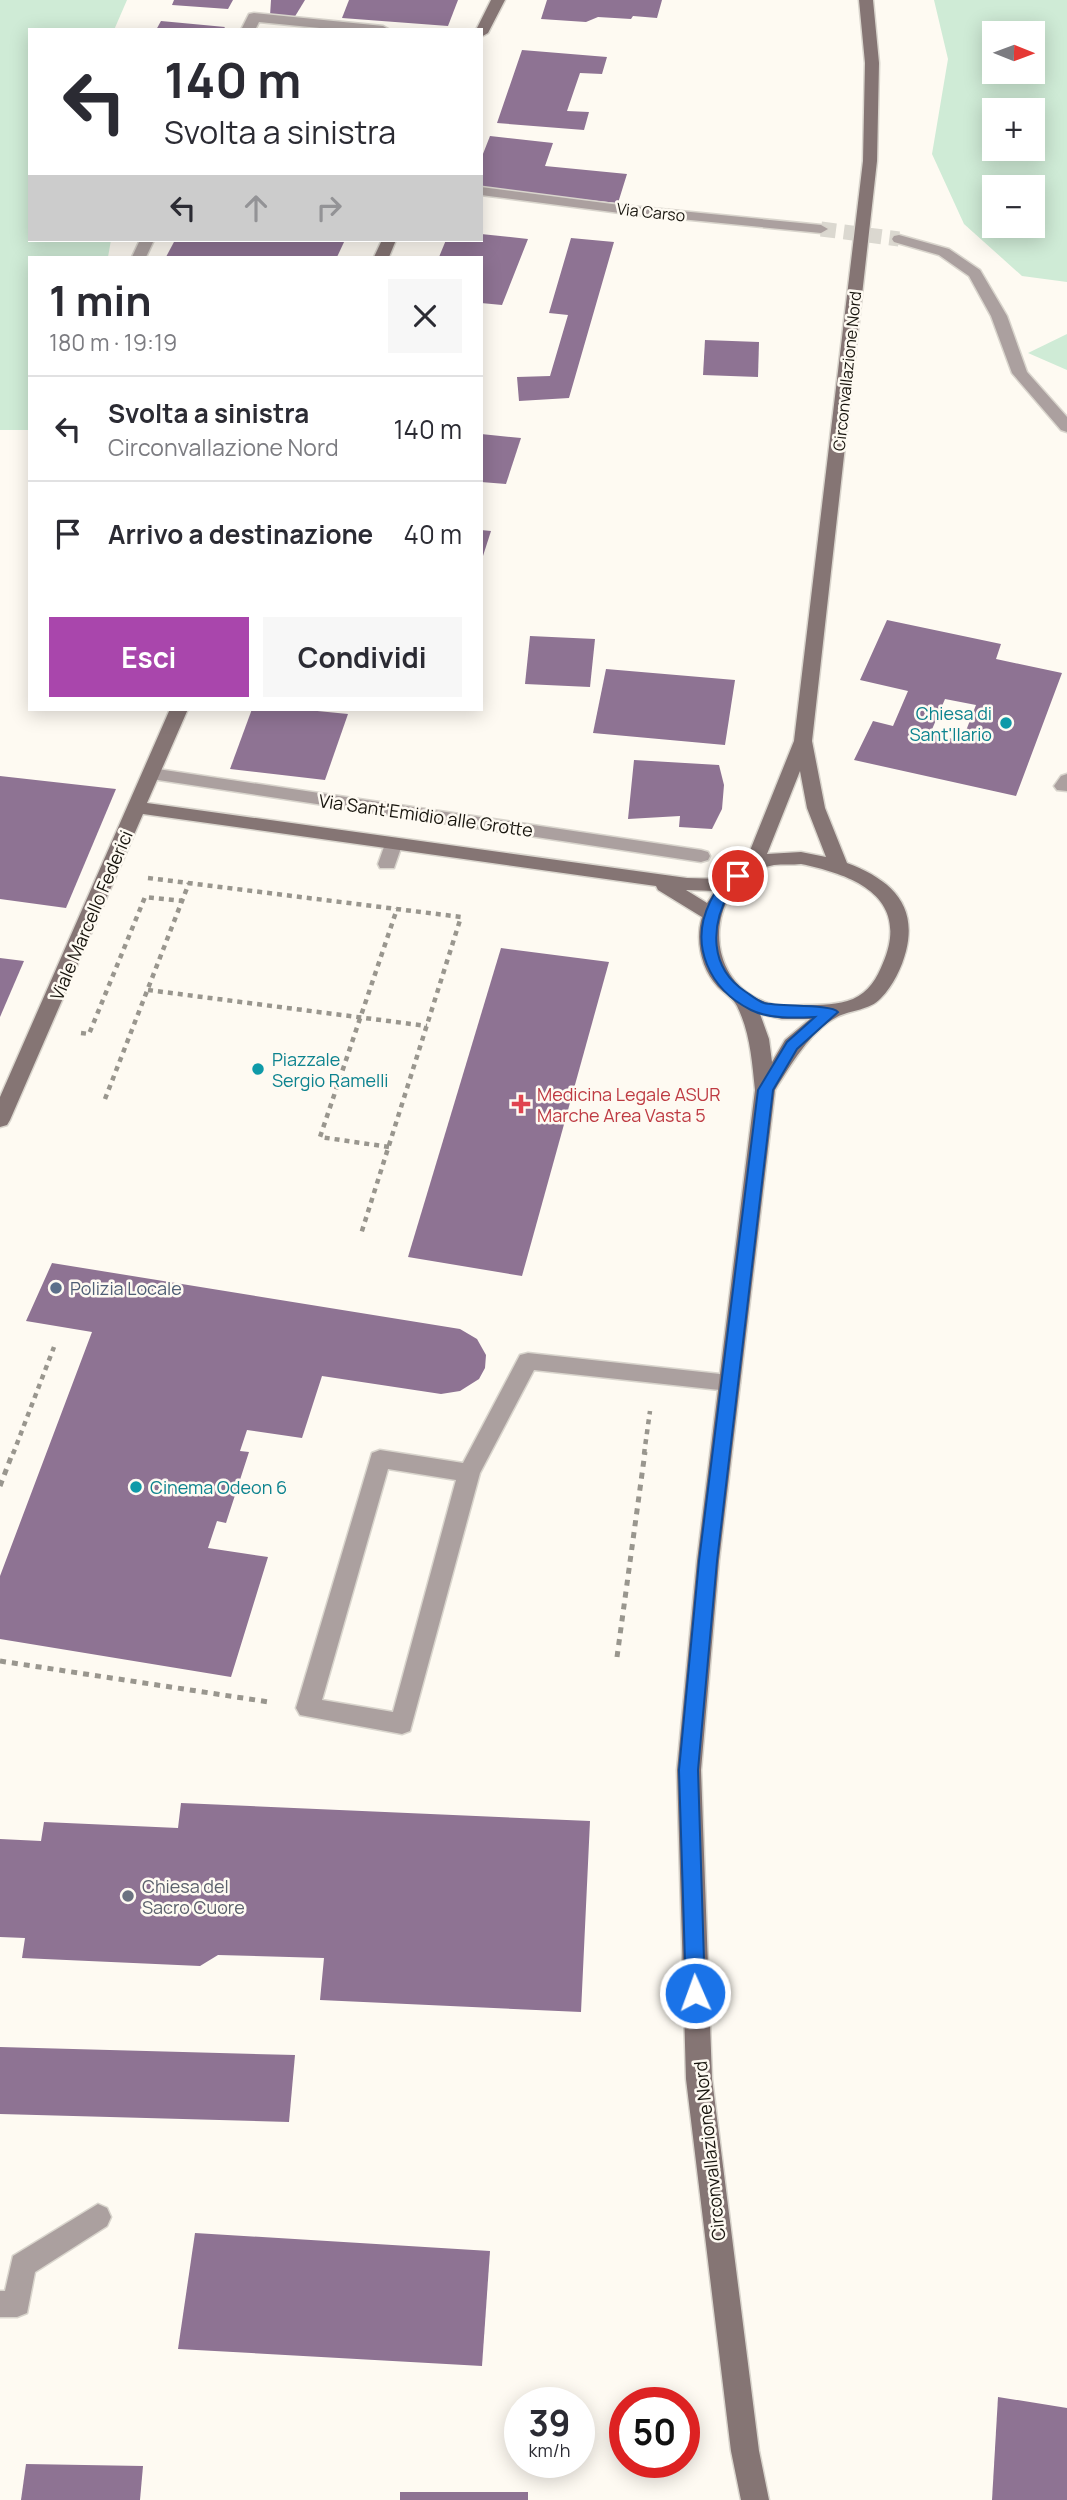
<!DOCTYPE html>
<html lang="it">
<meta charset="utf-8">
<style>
body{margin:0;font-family:Manrope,sans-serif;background:#f7f7f7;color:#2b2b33;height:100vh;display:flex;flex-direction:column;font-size:26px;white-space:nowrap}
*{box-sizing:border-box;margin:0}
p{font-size:23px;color:#7c7c81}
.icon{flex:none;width:38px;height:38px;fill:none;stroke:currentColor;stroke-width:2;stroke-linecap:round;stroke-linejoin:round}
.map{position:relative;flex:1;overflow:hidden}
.details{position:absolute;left:28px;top:256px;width:455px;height:455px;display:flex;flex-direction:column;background:#fff;border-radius:0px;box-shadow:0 4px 18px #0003}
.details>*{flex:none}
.hud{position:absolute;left:28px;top:28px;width:455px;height:214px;border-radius:0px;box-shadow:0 4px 18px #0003;background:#fff;color:#2b2b33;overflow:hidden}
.needle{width:46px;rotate:91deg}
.tools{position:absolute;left:982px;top:21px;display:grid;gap:14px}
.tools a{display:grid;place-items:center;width:63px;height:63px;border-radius:0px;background:#fff;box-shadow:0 4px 18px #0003;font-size:35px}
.speed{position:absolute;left:504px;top:2387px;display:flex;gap:14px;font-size:35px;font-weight:700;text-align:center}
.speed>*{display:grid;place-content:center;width:91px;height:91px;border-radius:50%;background:#fff;box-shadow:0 4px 18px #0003;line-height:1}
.speed small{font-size:18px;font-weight:400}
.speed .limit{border:10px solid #d22;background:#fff;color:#111}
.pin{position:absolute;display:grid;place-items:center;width:60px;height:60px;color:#fff;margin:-30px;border:4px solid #fff;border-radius:50%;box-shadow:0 2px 7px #0007}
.me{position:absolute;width:77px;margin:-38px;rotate:358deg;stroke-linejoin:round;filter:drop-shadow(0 0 5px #0008)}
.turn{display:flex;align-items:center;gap:24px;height:147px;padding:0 21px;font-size:32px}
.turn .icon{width:91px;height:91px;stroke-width:2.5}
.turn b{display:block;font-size:49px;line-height:60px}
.lanes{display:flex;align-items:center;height:66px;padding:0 21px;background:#0003;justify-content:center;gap:35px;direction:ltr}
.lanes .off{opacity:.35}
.round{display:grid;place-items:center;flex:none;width:74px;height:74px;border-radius:0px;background:#f7f7f7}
.summary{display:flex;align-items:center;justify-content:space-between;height:119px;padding:0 21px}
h1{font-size:42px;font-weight:700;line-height:52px}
.button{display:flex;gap:14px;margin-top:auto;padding:14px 21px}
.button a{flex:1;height:80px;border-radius:0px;background:#a946ac;color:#fff;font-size:28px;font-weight:700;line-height:80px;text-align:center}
.button a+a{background:#f7f7f7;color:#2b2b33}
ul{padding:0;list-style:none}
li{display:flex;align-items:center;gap:21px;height:105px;padding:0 21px;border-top:2px solid #e1e1e2}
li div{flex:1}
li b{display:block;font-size:26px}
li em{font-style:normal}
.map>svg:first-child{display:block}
.green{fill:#cfebd6;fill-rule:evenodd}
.building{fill:#8e7393;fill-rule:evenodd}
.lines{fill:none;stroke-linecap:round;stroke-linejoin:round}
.street-tunnel{stroke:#dbd8d0;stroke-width:15;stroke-dasharray:15 8;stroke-linecap:butt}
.lane-casing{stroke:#d9d5cd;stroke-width:3}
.street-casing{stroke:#d9d5cd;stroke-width:3}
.secondary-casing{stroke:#d9d5cd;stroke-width:3}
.path-far1{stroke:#99968e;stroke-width:4.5;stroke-dasharray:5 5;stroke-linecap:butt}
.path{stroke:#99968e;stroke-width:5;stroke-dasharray:6 6;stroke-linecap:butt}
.lane{fill:#aba09f;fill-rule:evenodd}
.street{fill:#aba09f;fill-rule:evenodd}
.secondary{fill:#857574;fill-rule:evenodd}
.route{fill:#1a73e8;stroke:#114b97;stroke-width:2}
.culture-dot{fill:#0f9aa8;stroke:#fefaf2;stroke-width:2.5}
.health-dot{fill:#e0444e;stroke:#fefaf2;stroke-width:2.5}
.service-dot{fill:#5c6f8a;stroke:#fefaf2;stroke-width:2.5}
.worship-dot{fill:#6b7280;stroke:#fefaf2;stroke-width:2.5}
.labels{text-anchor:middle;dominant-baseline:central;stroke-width:5;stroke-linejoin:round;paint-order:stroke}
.far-street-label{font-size:16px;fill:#17140d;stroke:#fefaf2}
.culture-label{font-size:18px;fill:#0d838f;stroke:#fefaf2;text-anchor:start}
.street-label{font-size:18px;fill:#17140d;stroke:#fefaf2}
.health-label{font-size:18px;fill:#be3a42;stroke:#fefaf2;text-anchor:start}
.service-label{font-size:18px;fill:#4e5e75;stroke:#fefaf2;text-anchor:start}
.worship-label{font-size:18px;fill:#5b616d;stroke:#fefaf2;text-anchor:start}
</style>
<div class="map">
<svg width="1067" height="2500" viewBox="0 0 1067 2500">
<rect width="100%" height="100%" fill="#fefaf2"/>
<g class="green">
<path d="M0,0H127L114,30H30V240H111L108,257H30V430H0Z"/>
<path d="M934,0H1067V282L1022,276L964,224L932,154L948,59ZM994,33H1032V72H994ZM994,110H1032V149H994ZM994,187H1032V226H994Z"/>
<path d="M1067,334V370L1028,353Z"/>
</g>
<g class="building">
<path d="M174,0H233L228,9L172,5Z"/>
<path d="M271,0H305L294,18L270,16Z"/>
<path d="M349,0H458L448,26L342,18Z"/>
<path d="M547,0H662L657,18L633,16L631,19L598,17L586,22L541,19Z"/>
<path d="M161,21L225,27L223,30H156Z"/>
<path d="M522,50L607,57L602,74L580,73L567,111L589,112L584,130L497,123Z"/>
<path d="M490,136L553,143L545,166L627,174L618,203L481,189V159Z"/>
<path d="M481,234L528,239L502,305L481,303V257H439L446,240H481Z"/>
<path d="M571,238L614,242L569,398L519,401L517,377L550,376L568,315L549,313Z"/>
<path d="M175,240H345L337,257H166Z"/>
<path d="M705,340L759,342L758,377L703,375Z"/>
<path d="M481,434L521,438L506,484L481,482Z"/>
<path d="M481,530L491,531L482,559H481Z"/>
<path d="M887,620L1001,644L996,659L1062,673L1016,796L854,760L873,721L893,726L908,691L860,680ZM945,699L976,705L962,741L930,734Z"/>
<path d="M530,636L595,639L590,687L525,684Z"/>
<path d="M606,669L735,680L725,745L593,733Z"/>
<path d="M252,709H297L348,714L325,780L230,769Z"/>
<path d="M634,760L719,765L724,785L722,809L712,829L679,827L680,816L628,819Z"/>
<path d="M0,776L116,789L66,908L0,899Z"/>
<path d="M501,948L609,962L522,1276L408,1257Z"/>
<path d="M0,958L24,961L0,1017Z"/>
<path d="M52,1263L460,1329L477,1339L486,1355L485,1368L479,1379L460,1391L441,1394L322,1376L302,1438L247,1430L240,1451L249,1452L226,1523L217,1521L208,1548L268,1557L231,1677L0,1639V1576L92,1332L26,1321Z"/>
<path d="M181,1803L590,1821L581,2012L320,2000L324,1958L218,1955L200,1966L22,1958L25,1938L0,1937V1839L41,1841L44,1822L178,1828Z"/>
<path d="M0,2047L295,2055L289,2122L0,2114Z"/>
<path d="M195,2233L490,2251L482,2366L178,2349Z"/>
<path d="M998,2397L1067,2408V2500H992Z"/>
<path d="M26,2464L143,2466L140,2500H21Z"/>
<rect x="400" y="2492" width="128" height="8"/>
</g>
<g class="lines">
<path class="street-tunnel" d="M821,229L899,239"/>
<g class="lane-casing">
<g id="lane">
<path d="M392,842L399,844L401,848L394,868H380L378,864L385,844Z"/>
<path d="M528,1353L729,1375L737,1377L740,1383L737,1389L729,1391L534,1370L480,1473L410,1731L402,1734L300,1715L296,1708L372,1453L380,1450L463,1463L520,1355ZM388,1469L456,1480L393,1712L322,1700Z"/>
<path d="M98,2204L107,2208L111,2217L107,2226L35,2272L27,2313L17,2317H0V2291H5L13,2256Z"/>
</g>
</g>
<g class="street-casing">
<g id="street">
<path d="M254,13L383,26L390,30H340L259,22L255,30H241L249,14Z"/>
<path d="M481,187L620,205L821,225L828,229L821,233L620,213L481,195Z"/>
<path d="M899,235L949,249L980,270L1007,316L1027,372L1067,417V432L1061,430L1012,373L991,316L969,276L939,255L894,242L892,239L894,236Z"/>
<path d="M140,240H154L146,257H132Z"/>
<path d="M151,768L701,850L708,852L710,856L708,860L701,862L145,778L142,774L145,770Z"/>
<path d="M1067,774V791L1057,790L1054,786L1061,776Z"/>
</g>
</g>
<g class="secondary-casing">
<g id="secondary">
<path d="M491,0H505L488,33L481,37V30H476Z"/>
<path d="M859,0H873L879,63L877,161L812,741L825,808L847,863C889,879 918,903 906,951C902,967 893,986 881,998C869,1011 852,1009 837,1017C811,1030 790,1066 775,1090L719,1561L701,1770L712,2079L759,2451L769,2500H741L731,2451L686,2079L677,1770L697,1561L755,1090C752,1061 750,1032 737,1006C733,998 724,993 718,987C701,969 695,940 702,917L658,890L656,886L143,814L10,1120L7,1125L0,1127V1097L170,709H188L147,803L687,878L724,879L745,863L794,741L863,161L865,63ZM800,771L807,808L826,857L801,852L767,854ZM801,864C854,875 911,897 883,963C877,978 869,992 853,999C838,1005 821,1005 805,1005C792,1006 776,1007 763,1001C699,976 707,879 774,865C783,864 792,865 801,864ZM686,890H687L715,891L707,903ZM760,1014L782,1019H810L785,1040L772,1062L769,1039Z"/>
<path d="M382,240H396L389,257H374Z"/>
</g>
</g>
<g class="path-far1">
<path d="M148,878L461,917L361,1234"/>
<path d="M148,990L427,1026"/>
<path d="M81,1033L89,1034L145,897L183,901"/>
<path d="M105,1099L189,883"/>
<path d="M389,1147L320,1137L397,909"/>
<path d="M13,1454L54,1347"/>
<path d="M644,1454L650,1411"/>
</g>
<g class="path">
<path d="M0,1486L13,1452"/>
<path d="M617,1657L645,1452"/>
<path d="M0,1661L269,1702"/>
</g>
<use href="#lane" class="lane"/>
<use href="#street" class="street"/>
<use href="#secondary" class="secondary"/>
</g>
<path class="route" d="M738,872L745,876C741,882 734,885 730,891C710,926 709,968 746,992C752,996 758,1001 764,1003C780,1007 832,1004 838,1012L797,1049L773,1090L717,1561L698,1770L705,1993L702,2000L695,2002L689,2000L686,1993L679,1770L699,1561L758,1090L787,1042L815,1017C795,1018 769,1019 751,1010C709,989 689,945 710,902C717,889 722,876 738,872Z"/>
<g class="culture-dot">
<circle cx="1006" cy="723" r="7"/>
<circle cx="258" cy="1069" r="7"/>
<circle cx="136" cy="1487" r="7"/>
</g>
<path class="health-dot" d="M517.5 1093.5h7v7h7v7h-7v7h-7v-7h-7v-7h7z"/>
<circle class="service-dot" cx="56" cy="1288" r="7"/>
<circle class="worship-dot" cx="128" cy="1896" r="7"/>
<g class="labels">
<g class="far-street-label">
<text transform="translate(651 212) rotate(6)">Via Carso</text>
<text transform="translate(847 371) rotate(-84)">Circonvallazione Nord</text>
</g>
<g class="culture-label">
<text x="992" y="713" text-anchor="end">Chiesa di<tspan x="992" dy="21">Sant'Ilario</tspan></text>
<text x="272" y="1059">Piazzale<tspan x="272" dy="21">Sergio Ramelli</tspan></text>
<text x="150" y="1487">Cinema Odeon 6</text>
</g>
<g class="street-label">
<text transform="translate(426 815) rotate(8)">Via Sant'Emidio alle Grotte</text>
<text transform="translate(91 915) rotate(-67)">Viale Marcello Federici</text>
<text transform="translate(709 2151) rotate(-96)">Circonvallazione Nord</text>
</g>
<g class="health-label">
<text x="537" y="1094">Medicina Legale ASUR<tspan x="537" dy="21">Marche Area Vasta 5</tspan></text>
</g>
<g class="service-label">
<text x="70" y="1288">Polizia Locale</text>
</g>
<g class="worship-label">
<text x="142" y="1886">Chiesa del<tspan x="142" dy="21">Sacro Cuore</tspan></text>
</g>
</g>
</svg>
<div class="tools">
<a><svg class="needle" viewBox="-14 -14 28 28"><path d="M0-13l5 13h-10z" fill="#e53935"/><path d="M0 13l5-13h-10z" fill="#7c7c81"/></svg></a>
<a>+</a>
<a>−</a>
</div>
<div class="speed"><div>39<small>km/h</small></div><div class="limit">50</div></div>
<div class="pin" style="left:738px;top:876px;background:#d93025"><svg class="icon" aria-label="arrive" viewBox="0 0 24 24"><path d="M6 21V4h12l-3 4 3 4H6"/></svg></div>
<svg class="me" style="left:695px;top:1993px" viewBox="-20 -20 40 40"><circle r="17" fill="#1a73e8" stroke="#fff" stroke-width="3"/><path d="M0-11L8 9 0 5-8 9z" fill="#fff"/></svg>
<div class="hud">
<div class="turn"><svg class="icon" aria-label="left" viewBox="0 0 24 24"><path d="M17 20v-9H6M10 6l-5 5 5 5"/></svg><div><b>140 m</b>Svolta a sinistra</div></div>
<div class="lanes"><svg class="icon" aria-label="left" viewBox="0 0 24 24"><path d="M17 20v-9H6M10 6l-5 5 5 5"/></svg><svg class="icon off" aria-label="ahead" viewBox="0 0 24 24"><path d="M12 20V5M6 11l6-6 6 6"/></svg><svg class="icon off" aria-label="right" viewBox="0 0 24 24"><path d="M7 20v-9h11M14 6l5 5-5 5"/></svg></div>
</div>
<section class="details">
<div class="summary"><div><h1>1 min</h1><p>180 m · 19:19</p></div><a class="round"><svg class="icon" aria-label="close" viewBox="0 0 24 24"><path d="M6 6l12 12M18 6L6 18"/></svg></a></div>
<ul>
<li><svg class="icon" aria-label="left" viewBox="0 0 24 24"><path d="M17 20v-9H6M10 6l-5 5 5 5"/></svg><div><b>Svolta a sinistra</b><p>Circonvallazione Nord</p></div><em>140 m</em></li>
<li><svg class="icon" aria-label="arrive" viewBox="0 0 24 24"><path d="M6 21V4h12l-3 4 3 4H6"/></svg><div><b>Arrivo a destinazione</b></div><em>40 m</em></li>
</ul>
<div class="button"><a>Esci</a><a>Condividi</a></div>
</section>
</div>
